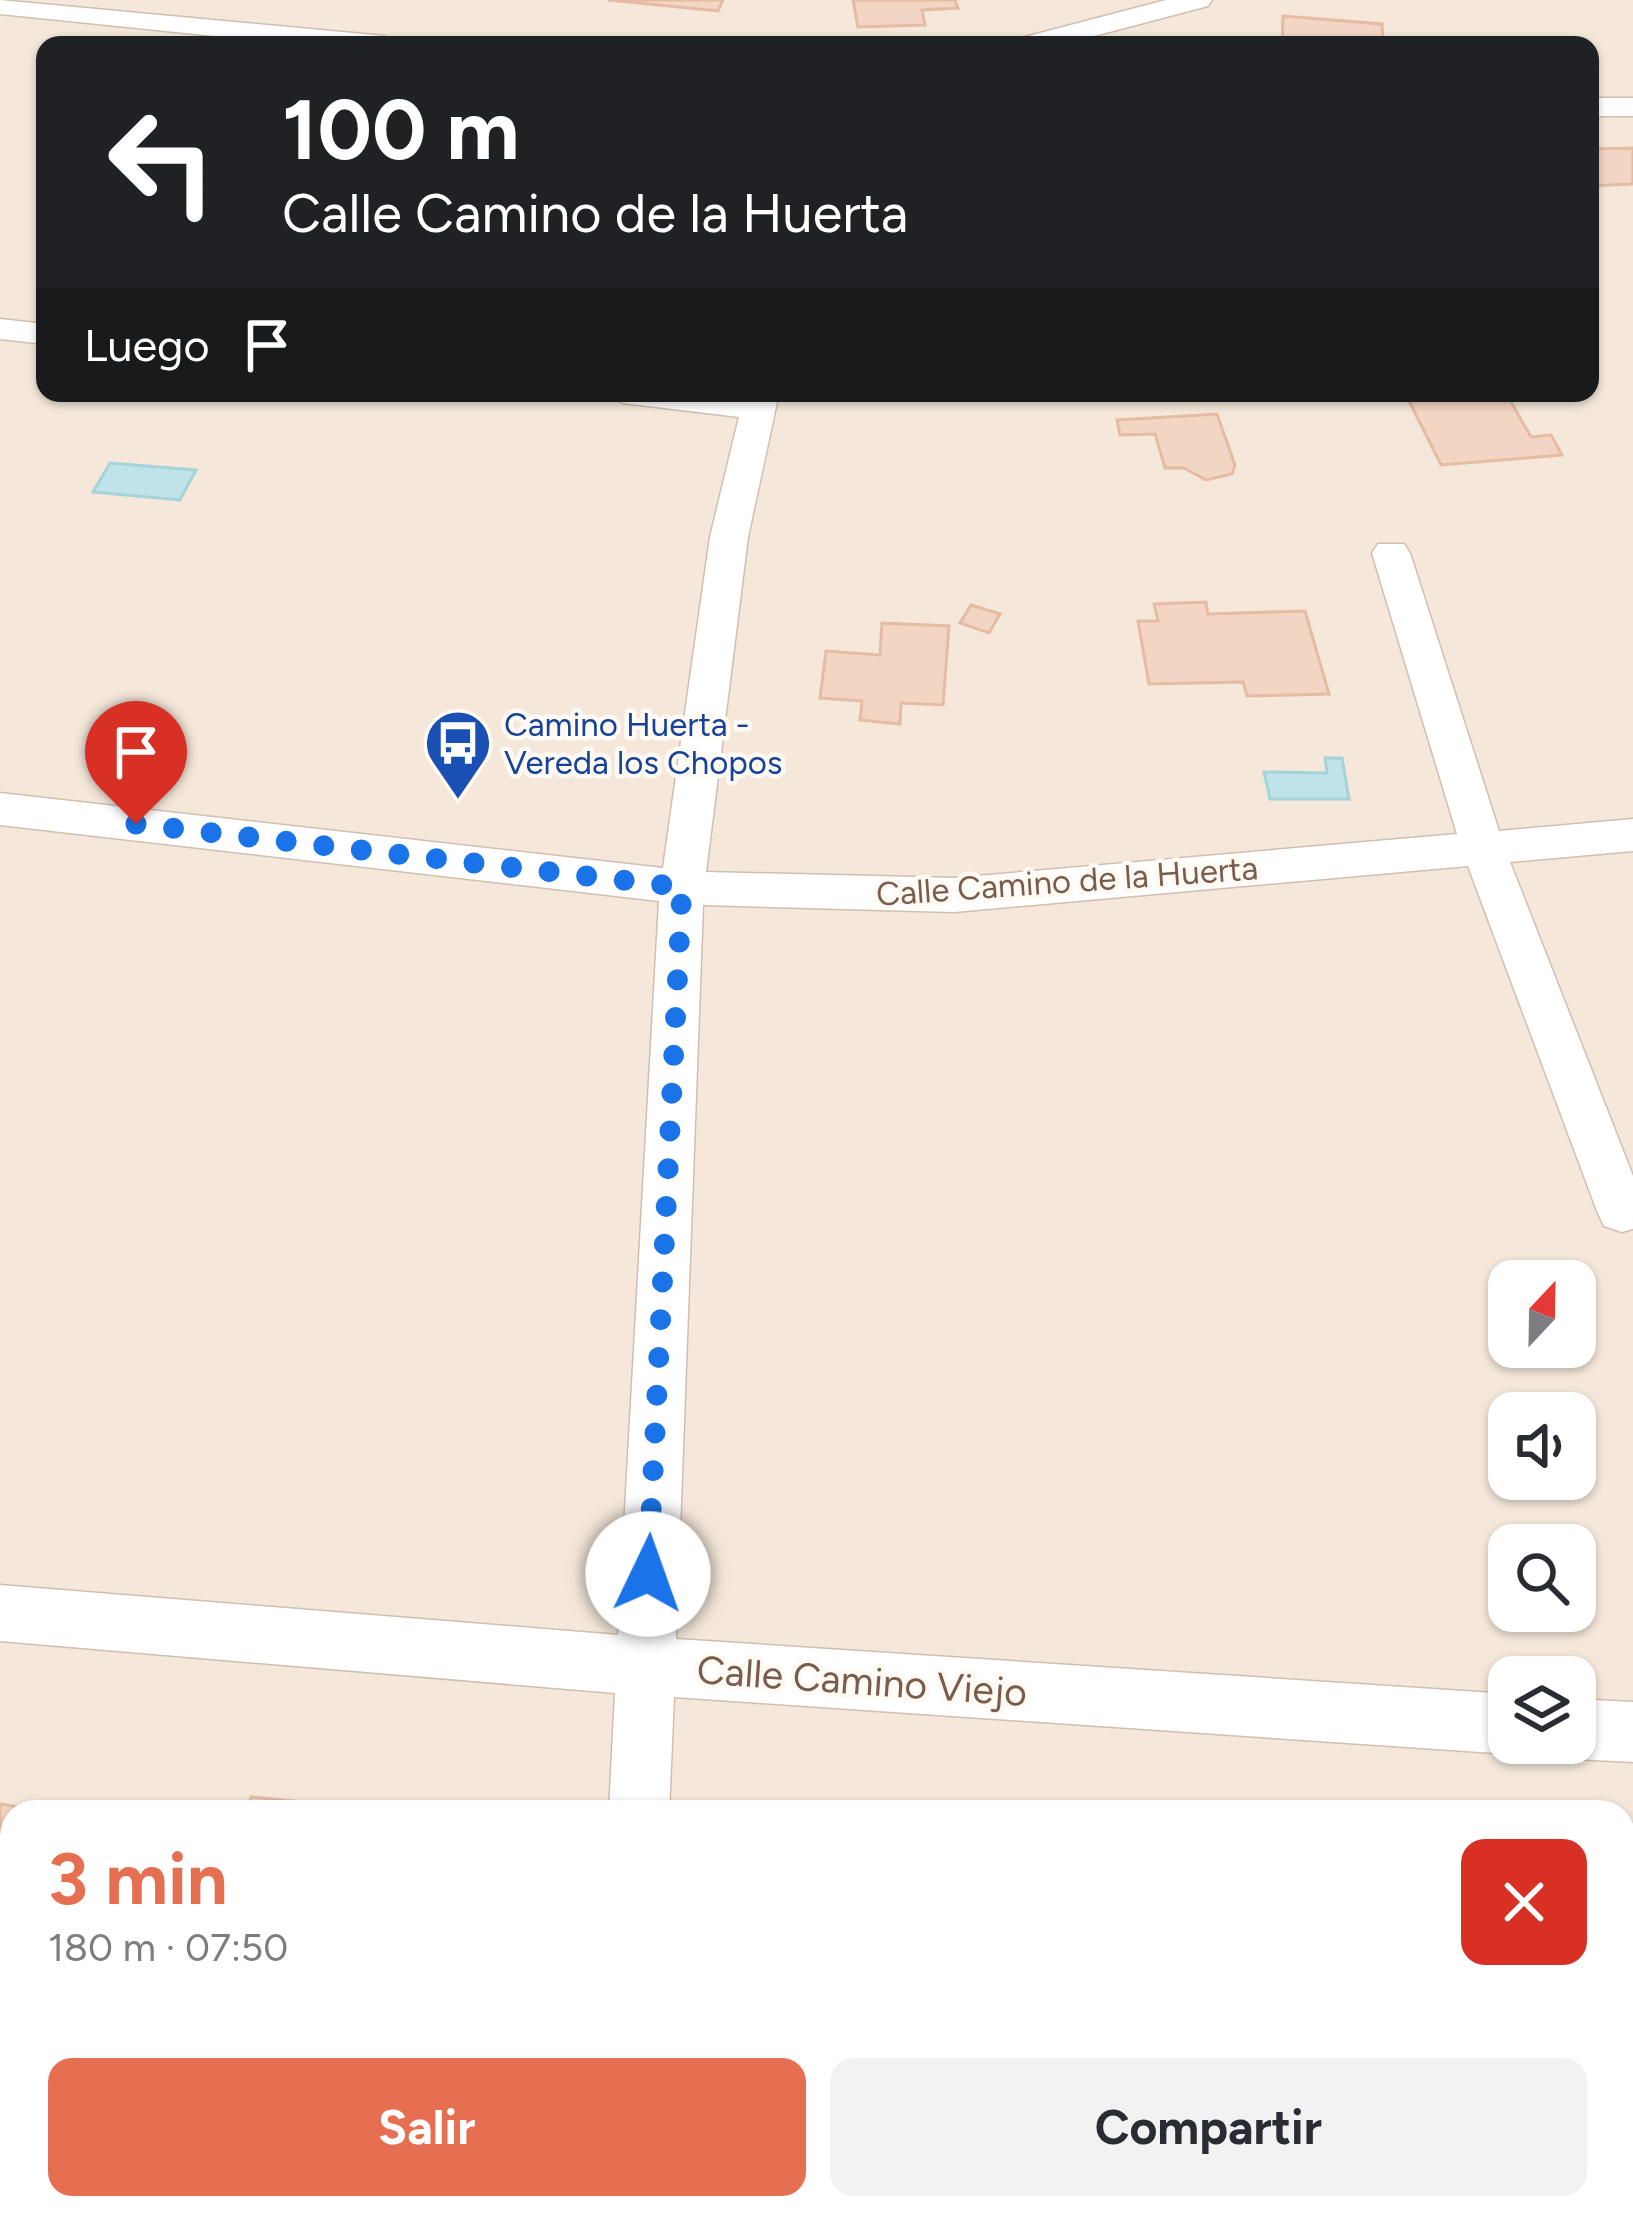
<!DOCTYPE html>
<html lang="es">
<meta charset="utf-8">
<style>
body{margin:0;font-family:Figtree,sans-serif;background:#f2f2f3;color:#2b2b33;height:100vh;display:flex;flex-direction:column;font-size:45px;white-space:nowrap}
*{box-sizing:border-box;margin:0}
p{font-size:39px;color:#7c7c81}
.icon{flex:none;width:66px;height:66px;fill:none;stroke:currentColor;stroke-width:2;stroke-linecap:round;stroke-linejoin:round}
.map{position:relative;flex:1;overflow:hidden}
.side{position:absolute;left:0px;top:1800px;width:1635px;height:420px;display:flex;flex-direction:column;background:#fff;border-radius:36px 36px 0 0;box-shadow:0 3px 9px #0004}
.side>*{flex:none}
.guide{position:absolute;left:36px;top:36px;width:1563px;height:366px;border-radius:24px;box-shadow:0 3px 9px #0004;background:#202124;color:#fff;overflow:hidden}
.needle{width:78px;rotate:22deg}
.buttons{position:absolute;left:1488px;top:1260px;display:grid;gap:24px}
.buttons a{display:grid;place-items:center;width:108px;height:108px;border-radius:24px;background:#fff;box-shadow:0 3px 9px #0004;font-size:60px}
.pin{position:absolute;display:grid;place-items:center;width:102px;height:102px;color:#fff;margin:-123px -51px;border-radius:50% 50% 50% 0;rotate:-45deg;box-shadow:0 0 12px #0007}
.pin .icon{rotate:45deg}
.me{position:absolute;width:132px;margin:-66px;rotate:3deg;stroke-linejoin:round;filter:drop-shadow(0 0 9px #0008)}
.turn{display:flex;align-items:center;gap:42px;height:252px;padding:0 48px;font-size:54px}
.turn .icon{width:156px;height:156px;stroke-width:2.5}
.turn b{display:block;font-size:84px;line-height:102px}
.then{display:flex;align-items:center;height:114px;padding:0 48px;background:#0003;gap:24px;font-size:45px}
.round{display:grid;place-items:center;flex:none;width:126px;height:126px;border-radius:24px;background:#f2f2f3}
.headline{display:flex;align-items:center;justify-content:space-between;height:204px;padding:0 48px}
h1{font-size:72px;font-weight:700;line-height:90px;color:#e76f51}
.button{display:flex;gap:24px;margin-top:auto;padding:24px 48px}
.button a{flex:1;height:138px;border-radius:24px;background:#e76f51;color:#fff;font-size:48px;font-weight:700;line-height:138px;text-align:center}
.button a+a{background:#f2f2f3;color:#2b2b33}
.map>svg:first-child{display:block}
.residential{fill:#f5e8da;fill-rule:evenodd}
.water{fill:#bfe3e8;stroke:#a5d3da;stroke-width:3}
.building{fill:#f3d5c3;stroke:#e6bba3;stroke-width:3}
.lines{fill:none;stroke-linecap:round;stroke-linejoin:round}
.street-casing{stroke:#d1beb0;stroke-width:3}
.street{fill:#fff;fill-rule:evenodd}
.route{stroke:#1a73e8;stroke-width:21;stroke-dasharray:0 37.8}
.labels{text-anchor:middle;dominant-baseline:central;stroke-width:9;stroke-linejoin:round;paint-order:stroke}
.transit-label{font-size:33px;fill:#164399;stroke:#fffaf3;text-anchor:start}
.street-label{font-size:33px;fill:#7a5c4d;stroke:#fffaf3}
.near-street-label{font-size:39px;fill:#7a5c4d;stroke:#fffaf3}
</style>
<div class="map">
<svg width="1633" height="2220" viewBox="0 0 1633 2220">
<rect width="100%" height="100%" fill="#fdf6ec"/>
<path class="residential" d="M0,0H1633V2220H0ZM45,45H1590V393H45ZM1509,1281H1575V1347H1509ZM1509,1413H1575V1479H1509ZM1509,1545H1575V1611H1509ZM1509,1677H1575V1743H1509ZM12,1812H1623V2208H12Z"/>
<g class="water">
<path d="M110,463L196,470L180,500L93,492Z"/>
<path d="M1325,758H1342L1349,799H1270L1264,772L1327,773Z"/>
</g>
<g class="building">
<path d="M608,0H723L718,11Z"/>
<path d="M853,0H955L958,8L922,10L925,25L858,27Z"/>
<path d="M1283,16L1382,24L1383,45H1282Z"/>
<path d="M1633,148V184L1590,186V149Z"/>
<path d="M1405,393H1506L1531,437L1551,435L1562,455L1441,465Z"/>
<path d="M1217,414L1235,465L1232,474L1206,480L1184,468H1165L1155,434L1120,435L1117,420Z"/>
<path d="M1206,602L1208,614L1305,611L1329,694L1247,696L1243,682L1149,684L1138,621H1158L1154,604Z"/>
<path d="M971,605L1000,614L989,633L960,623Z"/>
<path d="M882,623L949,626L943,705L901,703L900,724L860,720L862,701L820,698L826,651L880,655Z"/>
<path d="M251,1797L411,1812H247Z"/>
<path d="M0,1804L38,1810L12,1812V1878L0,1909Z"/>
</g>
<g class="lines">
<g class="street-casing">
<g id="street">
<path d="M0,0L385,36L399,45H301L0,14Z"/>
<path d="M1166,0H1212L1208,6L1060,45H1013L1017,39Z"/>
<rect x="1590" y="98" width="43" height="18"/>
<path d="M0,319L45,324V344L0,339Z"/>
<path d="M606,393H779L748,537L706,872L954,878L1457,834L1372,553L1378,544H1404L1410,553L1499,831L1633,819V851L1510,862L1633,1176V1229L1622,1232L1604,1226L1597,1211L1468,866L954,912L703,905L676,1639L1509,1694V1743L1530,1745L1509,1754L674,1697L669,1812H609L615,1693L0,1641V1585L618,1635L659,901L0,825V793L663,868L710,537L739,417L623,403Z"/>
<path d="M1575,1699L1633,1702V1762L1575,1759L1554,1750L1551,1743H1575Z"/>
<path d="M593,2208H661L660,2220H592Z"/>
</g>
</g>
<use href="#street" class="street"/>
</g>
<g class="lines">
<path class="route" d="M136,824L682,887L648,1574"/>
</g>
<defs>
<g id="bus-pin" transform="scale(3.45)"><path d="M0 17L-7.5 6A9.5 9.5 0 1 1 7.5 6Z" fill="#1a4fb4" stroke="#fffaf3"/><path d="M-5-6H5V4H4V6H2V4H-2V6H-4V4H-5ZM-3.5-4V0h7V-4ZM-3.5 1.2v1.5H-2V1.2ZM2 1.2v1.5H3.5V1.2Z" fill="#fff"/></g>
</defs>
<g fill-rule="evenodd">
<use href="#bus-pin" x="458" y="743"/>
</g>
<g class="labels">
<g class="transit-label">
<text x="504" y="724">Camino Huerta -<tspan x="504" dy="38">Vereda los Chopos</tspan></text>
</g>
<g class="street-label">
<text transform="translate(1067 881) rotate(-4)">Calle Camino de la Huerta</text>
</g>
<g class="near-street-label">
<text transform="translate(862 1681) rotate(4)">Calle Camino Viejo</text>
</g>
</g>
</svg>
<div class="buttons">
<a><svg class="needle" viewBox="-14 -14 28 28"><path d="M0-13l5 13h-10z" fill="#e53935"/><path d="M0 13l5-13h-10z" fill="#7c7c81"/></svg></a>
<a><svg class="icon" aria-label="sound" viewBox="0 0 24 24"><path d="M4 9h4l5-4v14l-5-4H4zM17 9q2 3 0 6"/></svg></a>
<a><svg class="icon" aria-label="search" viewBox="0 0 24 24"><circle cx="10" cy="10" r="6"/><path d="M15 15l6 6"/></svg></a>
<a><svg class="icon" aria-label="layers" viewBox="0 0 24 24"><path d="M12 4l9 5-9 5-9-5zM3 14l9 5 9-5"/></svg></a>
</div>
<div class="pin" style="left:136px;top:824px;background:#d93025"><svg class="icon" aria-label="arrive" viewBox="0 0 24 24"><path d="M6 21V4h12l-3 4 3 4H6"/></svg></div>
<svg class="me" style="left:648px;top:1574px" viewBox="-20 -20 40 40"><circle r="19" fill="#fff"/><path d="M0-13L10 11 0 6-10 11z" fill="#1a73e8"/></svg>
<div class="guide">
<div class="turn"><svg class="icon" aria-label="left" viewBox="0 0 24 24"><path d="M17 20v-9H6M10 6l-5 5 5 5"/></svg><div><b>100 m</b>Calle Camino de la Huerta</div></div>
<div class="then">Luego<svg class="icon" aria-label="arrive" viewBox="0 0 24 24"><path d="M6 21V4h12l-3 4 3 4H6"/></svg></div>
</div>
<section class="side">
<div class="headline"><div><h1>3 min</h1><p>180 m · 07:50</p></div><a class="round" style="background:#d93025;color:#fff"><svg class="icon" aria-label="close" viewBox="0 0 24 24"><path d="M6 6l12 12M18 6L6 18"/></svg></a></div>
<div class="button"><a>Salir</a><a>Compartir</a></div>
</section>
</div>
